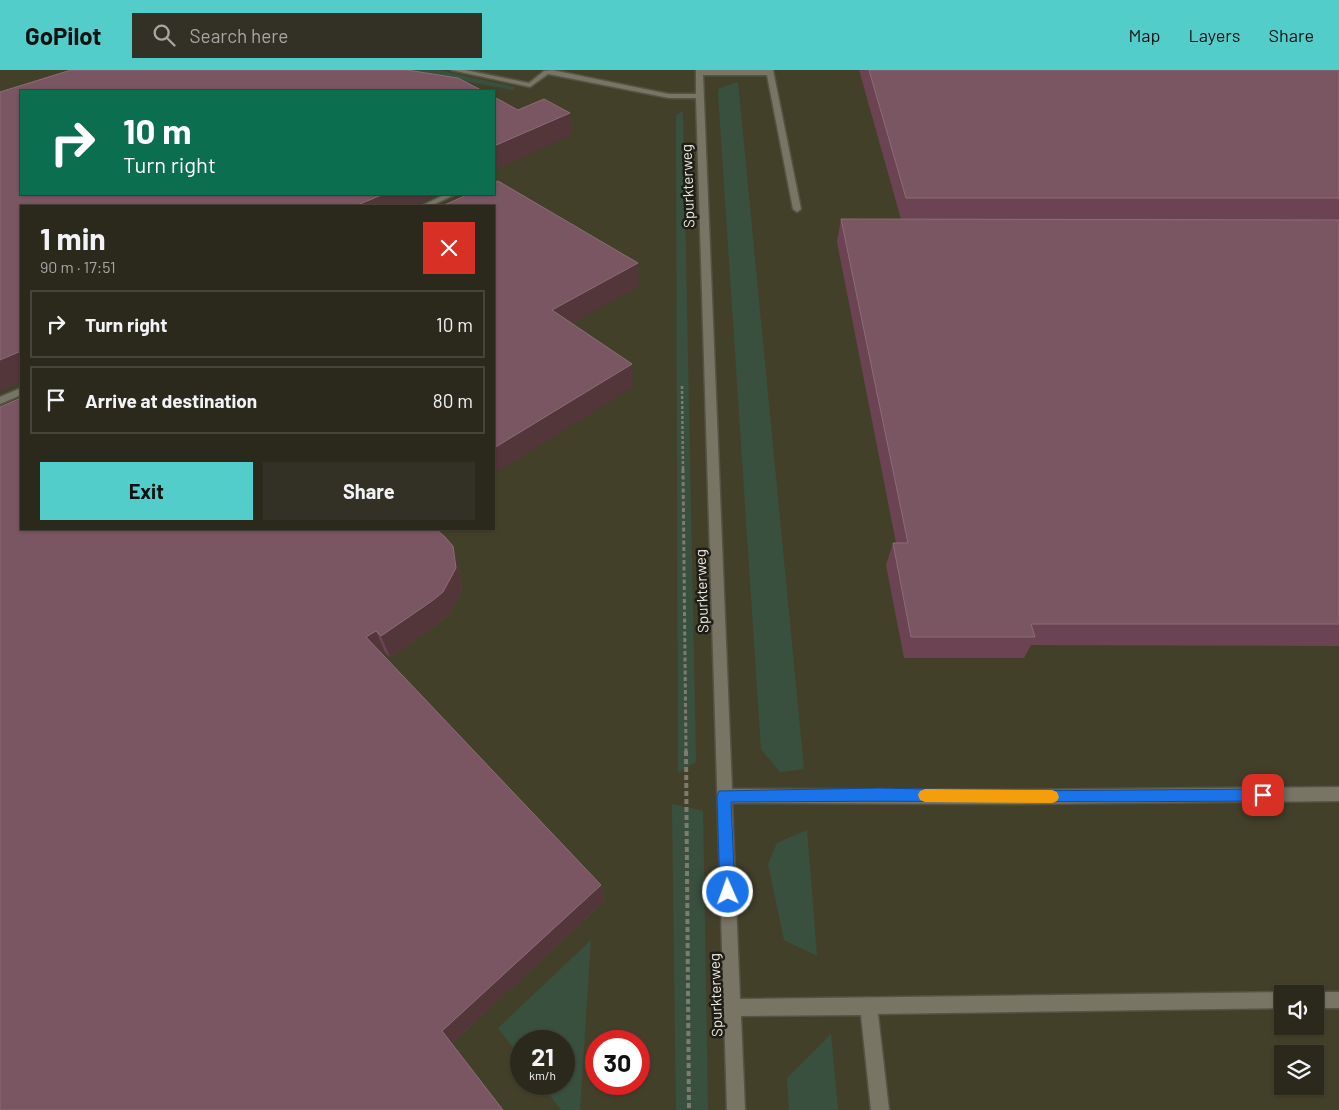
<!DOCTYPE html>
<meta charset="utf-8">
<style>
body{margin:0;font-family:Barlow,sans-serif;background:#333025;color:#f1f3f6;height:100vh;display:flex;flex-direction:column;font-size:19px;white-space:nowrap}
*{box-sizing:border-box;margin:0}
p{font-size:16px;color:#a6a6a3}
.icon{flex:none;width:28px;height:28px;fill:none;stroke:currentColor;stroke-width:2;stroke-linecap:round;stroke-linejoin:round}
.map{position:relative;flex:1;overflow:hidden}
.drawer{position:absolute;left:20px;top:135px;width:475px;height:325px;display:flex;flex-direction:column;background:#2b281c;border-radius:0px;box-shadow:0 1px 4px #0004,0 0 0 1px #47443b}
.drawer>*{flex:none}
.top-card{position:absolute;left:20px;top:20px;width:475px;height:105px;border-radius:0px;box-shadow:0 1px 4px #0004,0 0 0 1px #47443b;background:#0b6e4f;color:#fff;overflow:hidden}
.fabs{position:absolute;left:1274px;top:915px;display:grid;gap:10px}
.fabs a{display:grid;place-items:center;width:50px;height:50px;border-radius:0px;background:#2b281c;box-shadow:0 1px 4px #0004,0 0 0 1px #47443b;font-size:25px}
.speed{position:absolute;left:510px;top:960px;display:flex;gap:10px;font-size:25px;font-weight:700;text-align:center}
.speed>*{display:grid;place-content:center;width:65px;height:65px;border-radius:50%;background:#2b281c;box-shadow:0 1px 4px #0004,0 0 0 1px #47443b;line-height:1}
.speed small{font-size:12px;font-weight:400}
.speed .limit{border:8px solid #d22;background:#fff;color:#111}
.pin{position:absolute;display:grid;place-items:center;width:42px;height:42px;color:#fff;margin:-21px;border-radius:10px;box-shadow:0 2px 8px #0006}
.me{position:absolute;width:55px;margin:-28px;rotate:358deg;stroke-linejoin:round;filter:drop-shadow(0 0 4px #0008)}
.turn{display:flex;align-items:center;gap:18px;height:105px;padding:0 20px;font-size:22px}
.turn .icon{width:65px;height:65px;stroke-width:2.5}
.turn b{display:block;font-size:35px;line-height:42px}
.round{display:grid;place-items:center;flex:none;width:52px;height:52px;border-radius:0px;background:#333025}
.headline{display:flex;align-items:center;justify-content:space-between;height:85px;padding:0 20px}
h1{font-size:30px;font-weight:700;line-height:38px}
.button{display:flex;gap:10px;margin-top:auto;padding:10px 20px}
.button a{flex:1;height:58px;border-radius:0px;background:#53cdc9;color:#111;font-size:20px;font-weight:700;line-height:58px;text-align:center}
.button a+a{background:#333025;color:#f1f3f6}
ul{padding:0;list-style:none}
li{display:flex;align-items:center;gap:15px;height:68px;margin:0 10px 8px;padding:0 10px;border:2px solid #47443b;border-radius:0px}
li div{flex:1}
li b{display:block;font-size:19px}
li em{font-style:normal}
header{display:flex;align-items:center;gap:30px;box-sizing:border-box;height:70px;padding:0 25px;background:#53cdc9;color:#111}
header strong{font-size:24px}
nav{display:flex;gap:28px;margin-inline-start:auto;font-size:18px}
.search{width:350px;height:45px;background:#333025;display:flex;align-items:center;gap:12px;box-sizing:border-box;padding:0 18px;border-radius:0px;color:#a6a6a3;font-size:19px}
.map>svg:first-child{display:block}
.built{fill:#43402a;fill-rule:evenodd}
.green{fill:#39503e}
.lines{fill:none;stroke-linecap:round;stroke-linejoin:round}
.minor-casing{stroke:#555346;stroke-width:3}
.path-far2{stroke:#7e7c6e;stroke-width:2.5;stroke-dasharray:3 2;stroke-linecap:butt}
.path-far1{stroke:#7e7c6e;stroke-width:3;stroke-dasharray:4 2.5;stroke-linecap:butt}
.path{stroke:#7e7c6e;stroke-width:4;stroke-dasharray:5 3;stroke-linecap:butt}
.minor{fill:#787564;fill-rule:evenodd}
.wall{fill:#6c4353}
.shaded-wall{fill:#52363a}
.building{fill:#7a5562;stroke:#8c6d76}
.route{fill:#1a73e8;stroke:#114b97}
.slow{fill:#f59e0b}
.labels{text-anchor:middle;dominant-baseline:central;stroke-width:5;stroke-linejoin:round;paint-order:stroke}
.street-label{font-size:15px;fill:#edece2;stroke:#1e1d16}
</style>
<header>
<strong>GoPilot</strong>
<div class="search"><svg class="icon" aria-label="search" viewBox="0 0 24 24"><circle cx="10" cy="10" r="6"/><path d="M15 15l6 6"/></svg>Search here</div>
<nav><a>Map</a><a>Layers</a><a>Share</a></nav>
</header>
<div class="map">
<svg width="1339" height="1040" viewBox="0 0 1339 1040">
<rect width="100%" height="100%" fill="#393626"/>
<path class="built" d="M0,0H1339V1040H0ZM21,21H494V124H21ZM21,136H494V459H21ZM1282,924H1315V956H1282ZM521,971H564V1014H521ZM596,971H639V1014H596ZM1282,984H1315V1016H1282Z"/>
<g class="green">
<path d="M401,0H439L515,17L513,20Z"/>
<path d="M738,12L804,699L780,702L761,679L718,23L719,18Z"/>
<path d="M683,41L696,692L678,703L676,45Z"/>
<path d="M672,734L703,741L708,1040H676Z"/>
<path d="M807,760L817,886L784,870L768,794L777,773Z"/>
<path d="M591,870L580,1039L583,1040H561L541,1014H564V971H521V988L498,958Z"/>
<path d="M831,964L838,1040H789L787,1008Z"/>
</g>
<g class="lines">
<g class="minor-casing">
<g id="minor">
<path d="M451,0H465L529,13L544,1L552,0L669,24H696V0H773L801,139L797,142L793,139L767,5H703L732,719L1015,720L1339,717V731L1015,734L732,733L740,929L1282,922L1287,924H1282V938L878,944L889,1040H871L861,945L741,946L745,1040H727L696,28H669L548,4L530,17Z"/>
<path d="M446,124H456L431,136H421Z"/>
<path d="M21,318V325L0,334V327Z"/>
<path d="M1315,922H1339V938H1315V924H1310Z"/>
</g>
</g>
<path class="path-far2" d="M682,316L683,400"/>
<path class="path-far1" d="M683,399L686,683"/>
<path class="path" d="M686,681L689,1040"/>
<use href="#minor" class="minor"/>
</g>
<g class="wall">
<path d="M859,0H1339V576L1031,575L1024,588H904L886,495L893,473H896L837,172L841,149H901Z"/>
<path d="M21,328L459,498L462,520L450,543L439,553L390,587L385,582L382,584L601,815L604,831L452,973L503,1040H0Z"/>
</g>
<g class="shaded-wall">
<path d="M570,43L572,65L494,100V76Z"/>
<path d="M384,124H441L413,136H355Z"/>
<path d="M638,193L639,216L554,264L552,240Z"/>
<path d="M21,281V311L0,321V290Z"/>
<path d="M632,294L633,317L494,404V378Z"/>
<path d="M453,476L459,498L462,520L450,543L439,553L390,587L381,566Z"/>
<path d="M376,561L385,582L375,589L366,567Z"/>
<path d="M601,815L604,831L452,973L503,1040L442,961Z"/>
</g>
<g class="building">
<path d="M71,0H407L458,8L483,21H21V124H384L355,136H21V281L0,290V22Z"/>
<path d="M869,0H1339V128H906Z"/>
<path d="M494,27L518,40L544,29L570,43L494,76Z"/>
<path d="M498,111L638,193L552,240L632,294L494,378V136H442L469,124H494V113Z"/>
<path d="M841,149L1339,150V554H1031L1035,567H911L893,473H908Z"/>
<path d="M21,328V459H436L445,467L453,476L456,498L443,522L432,531L381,566L376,561L366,567L601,815L442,961L503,1040H0V337Z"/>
</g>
<path class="route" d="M879,718L1015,721L1263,719L1268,720L1270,725L1268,729L1263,731C1085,733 908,730 731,732L735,822L733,827L728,829L722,827L720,822L717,726L719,721Z"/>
<path class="slow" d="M925,719L1052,720L1057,722L1059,727L1057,731L1052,733L925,732L920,730L918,725L920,721Z"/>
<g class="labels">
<g class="street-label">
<text transform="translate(687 116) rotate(-92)">Spurkterweg</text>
<text transform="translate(701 521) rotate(-92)">Spurkterweg</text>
<text transform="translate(715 925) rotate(-92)">Spurkterweg</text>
</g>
</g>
</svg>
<div class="fabs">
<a><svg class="icon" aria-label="sound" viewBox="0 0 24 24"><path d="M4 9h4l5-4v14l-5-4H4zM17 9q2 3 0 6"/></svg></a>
<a><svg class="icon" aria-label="layers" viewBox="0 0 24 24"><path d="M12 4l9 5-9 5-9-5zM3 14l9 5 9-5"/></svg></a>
</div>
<div class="speed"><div>21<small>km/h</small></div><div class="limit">30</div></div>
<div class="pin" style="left:1263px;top:725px;background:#d93025"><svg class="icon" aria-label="arrive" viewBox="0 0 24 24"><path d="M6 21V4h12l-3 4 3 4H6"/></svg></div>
<svg class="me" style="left:728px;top:822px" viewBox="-20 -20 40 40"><circle r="17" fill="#1a73e8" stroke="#fff" stroke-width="3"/><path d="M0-11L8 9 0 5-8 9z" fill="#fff"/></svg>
<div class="top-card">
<div class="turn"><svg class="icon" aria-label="right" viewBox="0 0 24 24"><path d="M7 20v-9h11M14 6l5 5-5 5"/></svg><div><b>10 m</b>Turn right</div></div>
</div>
<section class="drawer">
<div class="headline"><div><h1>1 min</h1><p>90 m · 17:51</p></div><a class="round" style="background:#d93025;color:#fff"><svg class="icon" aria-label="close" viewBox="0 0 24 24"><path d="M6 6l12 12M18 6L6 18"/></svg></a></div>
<ul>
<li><svg class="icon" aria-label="right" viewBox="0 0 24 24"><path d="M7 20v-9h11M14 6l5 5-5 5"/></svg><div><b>Turn right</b></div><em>10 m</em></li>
<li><svg class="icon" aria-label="arrive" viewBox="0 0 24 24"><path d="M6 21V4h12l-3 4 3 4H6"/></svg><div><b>Arrive at destination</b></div><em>80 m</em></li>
</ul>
<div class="button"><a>Exit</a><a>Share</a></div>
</section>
</div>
